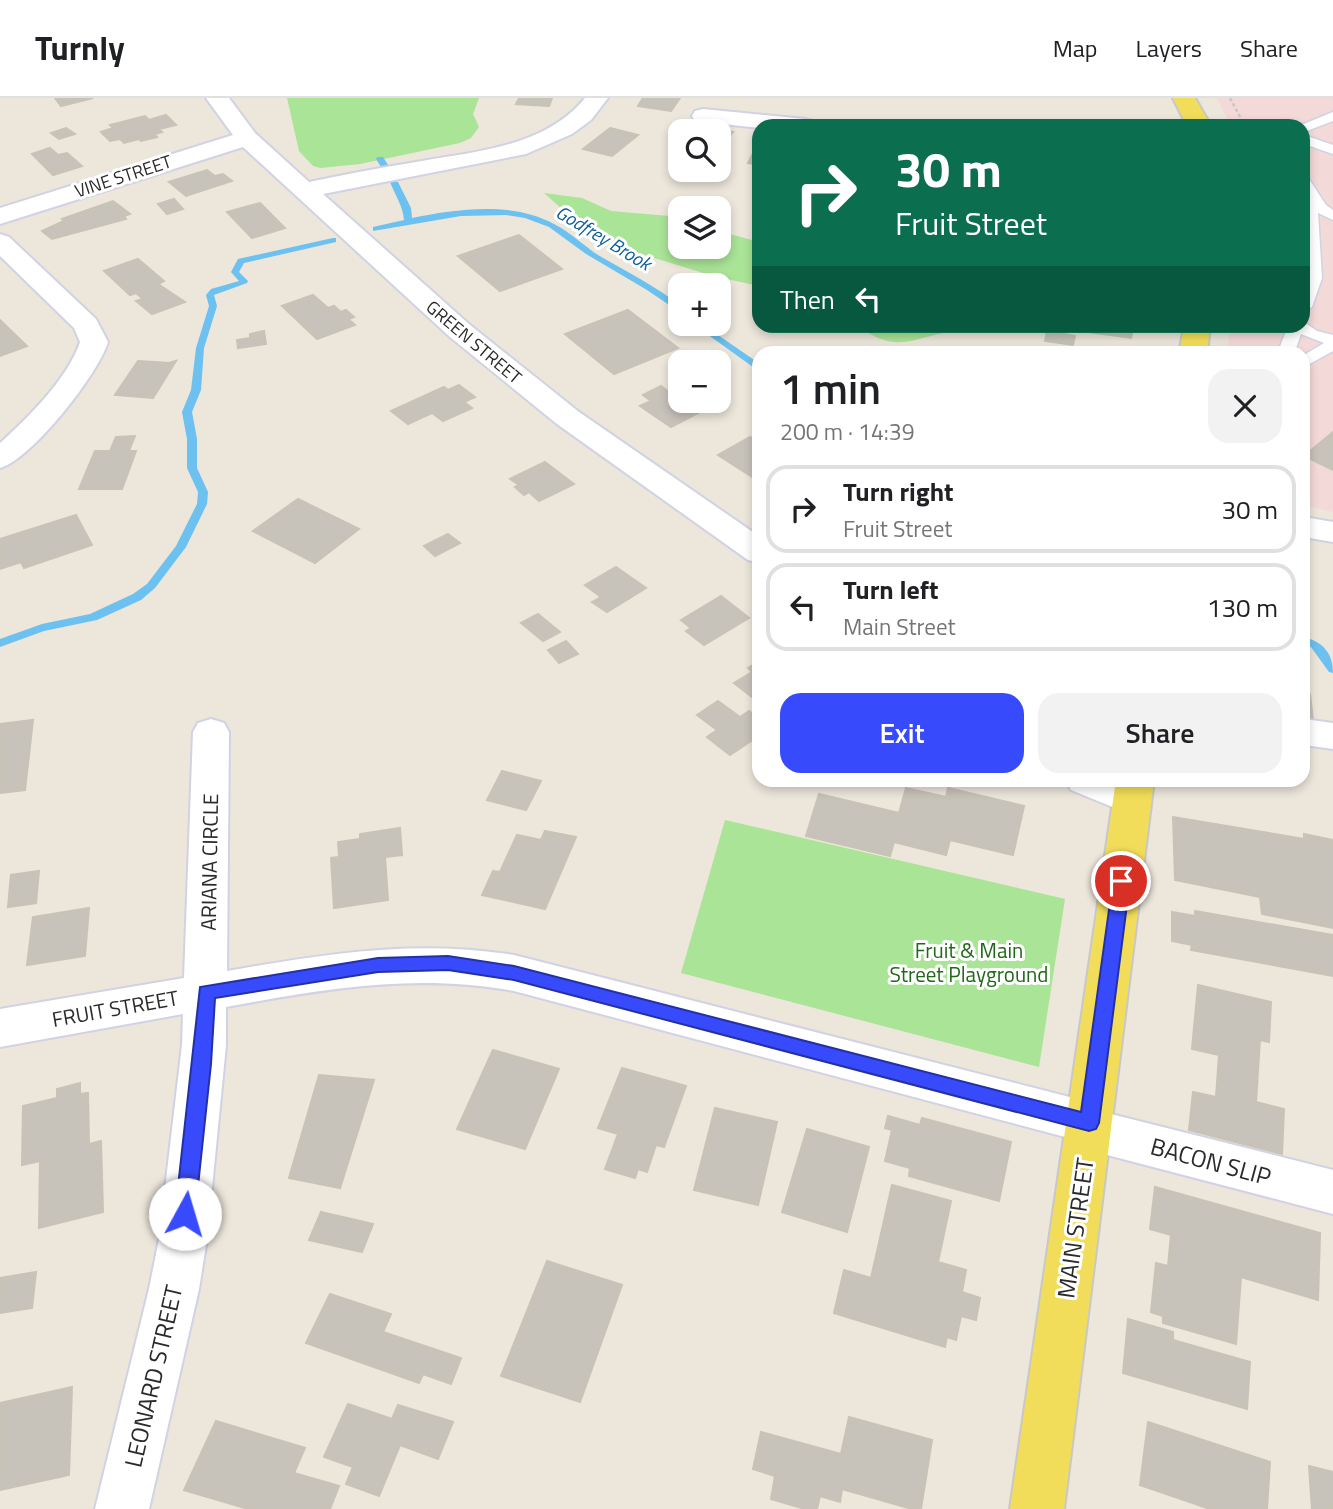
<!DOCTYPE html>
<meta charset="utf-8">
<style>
body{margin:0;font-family:"Titillium Web",sans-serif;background:#f2f2f2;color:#202124;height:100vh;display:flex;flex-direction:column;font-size:26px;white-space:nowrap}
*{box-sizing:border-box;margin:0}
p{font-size:23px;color:#757577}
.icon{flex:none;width:38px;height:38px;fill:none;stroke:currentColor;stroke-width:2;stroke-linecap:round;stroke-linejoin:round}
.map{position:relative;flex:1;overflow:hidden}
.details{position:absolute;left:752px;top:248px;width:558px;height:441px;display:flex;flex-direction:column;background:#fff;border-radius:21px;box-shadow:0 4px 10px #0003}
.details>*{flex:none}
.top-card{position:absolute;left:752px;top:21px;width:558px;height:214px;border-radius:21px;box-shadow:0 4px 10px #0003;background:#0b6e4f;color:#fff;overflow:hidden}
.buttons{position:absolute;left:668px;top:21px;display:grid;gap:14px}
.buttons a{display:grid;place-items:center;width:63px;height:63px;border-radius:14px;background:#fff;box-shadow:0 4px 10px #0003;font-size:35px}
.pin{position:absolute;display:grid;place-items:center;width:60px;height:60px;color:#fff;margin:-30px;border:4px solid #fff;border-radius:50%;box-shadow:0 2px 7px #0007}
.me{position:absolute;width:77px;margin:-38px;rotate:6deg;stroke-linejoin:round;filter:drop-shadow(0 0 5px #0008)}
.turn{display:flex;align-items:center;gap:24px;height:147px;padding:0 28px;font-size:32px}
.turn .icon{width:91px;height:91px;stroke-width:2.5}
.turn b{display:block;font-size:49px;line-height:60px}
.then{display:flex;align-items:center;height:66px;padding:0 28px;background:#0003;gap:14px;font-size:26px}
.round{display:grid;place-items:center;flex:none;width:74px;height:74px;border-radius:21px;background:#f2f2f2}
.headline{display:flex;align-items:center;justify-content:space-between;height:119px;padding:0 28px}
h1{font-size:42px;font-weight:600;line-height:52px}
.action{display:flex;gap:14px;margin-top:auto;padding:14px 28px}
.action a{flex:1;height:80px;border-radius:21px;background:#384bfc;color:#fff;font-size:28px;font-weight:600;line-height:80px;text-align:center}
.action a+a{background:#f2f2f2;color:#202124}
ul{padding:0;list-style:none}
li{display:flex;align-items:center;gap:21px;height:88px;margin:0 14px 10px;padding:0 14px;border:4px solid #e0e0e0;border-radius:21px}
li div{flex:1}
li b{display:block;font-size:26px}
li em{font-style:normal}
header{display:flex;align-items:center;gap:42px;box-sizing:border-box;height:98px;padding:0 35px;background:#fff;border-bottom:2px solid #e0e0e0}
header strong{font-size:33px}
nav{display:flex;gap:38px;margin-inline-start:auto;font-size:24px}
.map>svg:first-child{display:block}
.medical{fill:#f3d9d8}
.green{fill:#aae497}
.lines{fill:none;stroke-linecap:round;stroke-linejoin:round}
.stream{fill:#6cc1f0;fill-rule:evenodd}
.building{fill:#c7c3bb;stroke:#c7c3b5;stroke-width:2}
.service-casing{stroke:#d1d2e3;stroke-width:3}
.minor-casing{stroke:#d1d2e3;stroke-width:4}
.primary-casing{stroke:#c8c8c8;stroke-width:4}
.path{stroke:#c8c8c8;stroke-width:2.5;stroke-dasharray:3.5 2.5;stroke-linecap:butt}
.service{fill:#fff;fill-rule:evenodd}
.minor{fill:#fff;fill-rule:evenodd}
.primary{fill:#f2dd5a;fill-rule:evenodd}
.route{fill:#384bfc;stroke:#2431a4;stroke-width:2}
.labels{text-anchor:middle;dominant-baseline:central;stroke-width:6;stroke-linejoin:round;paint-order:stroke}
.far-street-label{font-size:18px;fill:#2a2a2a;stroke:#fff}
.far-water-label{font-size:19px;font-style:italic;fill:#0b5d9c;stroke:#fff}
.street-label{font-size:21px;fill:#2a2a2a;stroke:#fff}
.park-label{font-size:21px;fill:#226819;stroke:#fff}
.near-street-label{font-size:24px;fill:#2a2a2a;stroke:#fff}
</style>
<header>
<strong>Turnly</strong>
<nav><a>Map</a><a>Layers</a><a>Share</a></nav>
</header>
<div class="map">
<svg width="1333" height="1411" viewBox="0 0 1333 1411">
<rect width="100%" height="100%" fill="#ece6db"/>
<path class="medical" d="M1217,0H1333V414L1304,407V256L1227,255L1230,228H1304V28H1231Z"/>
<g class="green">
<path d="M287,0H479L473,16L479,29L471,40L460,45L360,66L320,70L313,68L299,53Z"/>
<path d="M544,95L582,100L611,113L681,119V149H719V133L759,144V188L713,178L638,155L590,136Z"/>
<path d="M856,228H945L943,235C901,245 895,252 856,228Z"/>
<path d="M725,722L1065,801L1039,969L681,875Z"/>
</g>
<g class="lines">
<g class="stream">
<path d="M377,59H383L390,70L389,72H383L376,61Z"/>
<path d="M391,82L398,84L411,110L412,120C456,111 513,103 554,126C570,134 583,147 598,157C626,173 655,188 681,208V215L647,192L586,156L549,129L525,120L506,117L461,118L373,133V129L404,122C403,108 395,97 390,84Z"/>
<path d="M333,140H336V144L244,165L239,174L248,183L247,185L214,197L217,208L204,250L201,292L192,314L197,341V370L208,394L207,406L186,449L155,490L141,502L97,522L44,533L0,549V541L42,526L90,516L133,496L147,486L176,448L197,406L198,394L187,370V341L182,314L191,292L196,250L209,208L206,197L211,191L239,183L231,174L238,161Z"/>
<path d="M693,226H702L760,266V274Z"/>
<path d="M1304,539C1323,544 1333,555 1333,575L1329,574L1311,549L1304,547Z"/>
</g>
</g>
<g class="building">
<path d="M55,0H93L61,8Z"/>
<path d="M519,0H552L549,8L516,6Z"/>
<path d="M643,0H680L671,13L638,8Z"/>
<path d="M166,17L176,27L159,31L162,34L155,36L157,39L141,43L139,41L124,45L120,41L110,43L101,34L113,30L110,27L145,18L149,22Z"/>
<path d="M705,29L733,34L719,49V33H701Z"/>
<path d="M66,30L75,36L59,41L51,35Z"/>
<path d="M610,30L638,37L612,58L583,51Z"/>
<path d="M760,42V67L748,65Z"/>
<path d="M50,50L58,57L67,55L82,68L53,77L32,56Z"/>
<path d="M207,72L215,78L223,76L232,83L186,98L169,84Z"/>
<path d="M174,101L183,111L167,116L158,106Z"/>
<path d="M113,103L130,116L124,118L126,121L52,141L42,133L64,123L62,121Z"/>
<path d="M260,105L285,130L252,140L227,114Z"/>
<path d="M519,137L562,171L500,193L458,158Z"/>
<path d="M138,161L164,183L158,186L185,204L152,216L136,203L143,201L136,195L130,197L104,173Z"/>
<path d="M313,197L328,210L334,208L341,214L346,212L354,219L348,221L355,227L317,241L282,208Z"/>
<path d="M628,212L678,250L614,276L565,236Z"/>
<path d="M1,223L27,248L0,258Z"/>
<path d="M1089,228H1134L1131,240L1088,234Z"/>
<path d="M264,233L266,246L238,250L237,242L250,240V236Z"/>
<path d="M1047,233L1075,238L1073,247L1045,243Z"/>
<path d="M138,263L169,265L176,263L153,300L115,297Z"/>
<path d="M459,287L475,299L464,304L472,310L443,323L432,315L408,326L391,313L444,289L448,292Z"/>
<path d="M661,288L681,303L700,314L671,329L640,308L651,303L643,297Z"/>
<path d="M1333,334V372L1304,358Z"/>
<path d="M760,337V384L718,357L750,339L753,341Z"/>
<path d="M135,338L129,353H136L122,391H79L95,353H110L116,339Z"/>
<path d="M545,364L574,386L539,403L529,394L524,397L515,389L519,387L510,381Z"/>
<path d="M298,401L359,431L315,465L253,433Z"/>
<path d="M76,417L92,447L24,470L21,464L0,471V441Z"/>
<path d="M448,436L460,445L435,458L424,448Z"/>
<path d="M616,469L646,490L607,514L592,504L601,499L585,487Z"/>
<path d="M721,498L749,520L704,547L686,533L691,530L681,522Z"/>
<path d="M538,516L560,534L543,543L521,525Z"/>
<path d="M566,543L578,556L559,565L548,552Z"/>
<path d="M760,563V600L756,602L734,585L752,574L748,570Z"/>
<path d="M1304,595L1310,596L1313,622L1304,620Z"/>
<path d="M718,603L740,619L749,613L760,621V637L730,657L707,639L717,632L697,617Z"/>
<path d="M33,622L25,692L0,695V626Z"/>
<path d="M502,673L541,683L526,712L487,702Z"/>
<path d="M906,690L946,699L948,690L1024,708L1013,757L950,742L946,757L894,744L890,758L806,738L819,696L899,715Z"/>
<path d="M1173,719L1304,741V736L1333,742V830L1262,816L1260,799L1175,782Z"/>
<path d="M400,730L402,757L385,759L388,802L334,810L331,760L339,759L338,744L360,741V736Z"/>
<path d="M545,733L576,739L545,811L482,797L493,773L500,774L517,737L541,742Z"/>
<path d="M39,773L36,805L8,809L11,777Z"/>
<path d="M89,810L85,858L27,867L33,819Z"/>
<path d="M1195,813L1333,837V878L1191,852L1192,847L1172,843V814L1195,818Z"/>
<path d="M1198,887L1271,904L1269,944L1260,942L1256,1004L1284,1011L1282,1056L1189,1032L1193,994L1216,999L1219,957L1192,951Z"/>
<path d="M493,952L559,971L525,1051L457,1031Z"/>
<path d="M622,970L686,988L664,1049L656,1047L647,1074L638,1071L635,1080L605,1071L618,1036L598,1030Z"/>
<path d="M319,977L374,982L340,1090L289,1080Z"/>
<path d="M80,985V996L88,995L89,1046L101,1043L103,1114L39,1130L40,1063L22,1067L23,1008L57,1000V991Z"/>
<path d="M715,1010L777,1024L758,1107L694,1092Z"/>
<path d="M888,1018L920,1027L922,1020L1011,1044L999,1103L909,1078L910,1070L885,1063L892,1032L885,1030Z"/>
<path d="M807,1031L869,1049L847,1134L782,1114Z"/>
<path d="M892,1087L951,1103L938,1164L966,1172L962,1194L980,1200L976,1222L961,1218L956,1242L947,1239L945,1249L834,1215L844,1172L871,1180Z"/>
<path d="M1155,1089L1320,1135L1318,1202L1241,1179L1236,1246L1163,1225V1218L1151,1214L1156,1165L1168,1168L1171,1137L1150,1131Z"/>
<path d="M321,1114L373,1126L362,1154L309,1142Z"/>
<path d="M547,1163L622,1187L580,1304L501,1278Z"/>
<path d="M36,1174L32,1210L0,1215V1180Z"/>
<path d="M330,1196L391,1216L383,1234L461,1260L451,1286L423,1276L419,1285L306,1245Z"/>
<path d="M1128,1221L1173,1234V1242L1250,1264L1247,1311L1123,1275Z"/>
<path d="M72,1289L69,1377L0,1392V1305Z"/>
<path d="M348,1306L392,1321L398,1307L453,1324L438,1361L400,1347L379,1398L346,1386L353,1369L324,1359Z"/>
<path d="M849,1319L932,1342L921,1411H912L842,1391L840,1404L820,1398L817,1411H805L771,1401L775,1378L753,1371L761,1334L841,1356Z"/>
<path d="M216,1323L305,1350L294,1375L339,1388L330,1411H248L184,1392Z"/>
<path d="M1148,1324L1270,1364L1267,1411H1210L1140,1387Z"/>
<path d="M1309,1368L1333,1374V1411H1312Z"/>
</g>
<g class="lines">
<g class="service-casing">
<g id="service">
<path d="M1333,14V23L1304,34V28H1299Z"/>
<path d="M1304,37L1333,47V56L1304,46Z"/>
<path d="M1304,80L1309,81L1326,107L1333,112V122L1318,115L1322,180L1312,209L1304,214L1306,180Z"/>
<path d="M1304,224L1317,233L1333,237V253L1304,269V257L1324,245L1301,236L1294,256H1277L1288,228H1304Z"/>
</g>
</g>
<g class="minor-casing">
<g id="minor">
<path d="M206,0H229L255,35L309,84C347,76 384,69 422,63C479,53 546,48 585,0H608L591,22L572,36L526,56L323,96L470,227L579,314L760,439V465L748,462L557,326L450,239L243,49L0,126V110L233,37Z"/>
<path d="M703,11L805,21L813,23L817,28H760V30L695,23L692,18L695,13Z"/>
<path d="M0,136L9,139L96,221L108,244C99,275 31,362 0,370V345C28,320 68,280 80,244L74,230L0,158Z"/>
<path d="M1304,419L1333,424V444L1304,439Z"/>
<path d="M211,621L224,625L229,634L227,873C324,856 416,841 514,857L1089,1004L1105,1010L1107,1015L1333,1072V1116L1088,1052L1072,1046L1069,1040L514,893C416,875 324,891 226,909V947L207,1141L199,1191L149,1411H95L149,1191L159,1141L182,947L183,916L0,949V911L184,880L193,634L198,625Z"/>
<path d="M1304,621L1333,625V651L1304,647Z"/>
<path d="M1065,682C1093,682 1136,675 1151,703L1146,713L1132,717L1071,692Z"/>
</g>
</g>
<g class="primary-casing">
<g id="primary">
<path d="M1173,0H1195L1211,28H1187Z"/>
<path d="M1184,228H1210L1207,256H1179Z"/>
<path d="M1116,682H1154L1064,1411H1010Z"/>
</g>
</g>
<path class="path" d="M1230,0L1245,28"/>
<use href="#service" class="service"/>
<use href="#minor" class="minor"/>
<use href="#primary" class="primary"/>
</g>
<path class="route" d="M1121,777L1127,779L1130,783L1099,1025L1096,1031L1089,1033L514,882L448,872L378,874L215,900L211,966L195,1116L192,1123L185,1126L178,1123L175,1116L200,889L378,860L448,858L514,868L1081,1014L1113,783L1116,779Z"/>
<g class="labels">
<g class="far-street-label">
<text transform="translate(123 78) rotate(-18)">VINE STREET</text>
<text transform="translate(474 244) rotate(40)">GREEN STREET</text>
</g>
<g class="far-water-label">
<text transform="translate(604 139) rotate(31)">Godfrey Brook</text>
</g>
<g class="street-label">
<text transform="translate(209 764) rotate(-89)">ARIANA CIRCLE</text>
<text transform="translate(115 910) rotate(-10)">FRUIT STREET</text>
</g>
<g class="park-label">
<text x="969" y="852">Fruit &amp; Main<tspan x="969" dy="24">Street Playground</tspan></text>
</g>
<g class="near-street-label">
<text transform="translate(1211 1063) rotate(15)">BACON SLIP</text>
<text transform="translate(1075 1130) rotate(-82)">MAIN STREET</text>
<text transform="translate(153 1278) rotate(-77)">LEONARD STREET</text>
</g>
</g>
</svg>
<div class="buttons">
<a><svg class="icon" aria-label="search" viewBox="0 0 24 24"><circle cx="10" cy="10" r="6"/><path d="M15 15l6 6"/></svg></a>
<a><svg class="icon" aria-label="layers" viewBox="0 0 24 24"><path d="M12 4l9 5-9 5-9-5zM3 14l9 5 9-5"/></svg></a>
<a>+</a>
<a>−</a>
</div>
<div class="pin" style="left:1121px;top:783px;background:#d93025"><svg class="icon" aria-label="arrive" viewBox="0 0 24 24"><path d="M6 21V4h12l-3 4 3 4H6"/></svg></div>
<svg class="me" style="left:185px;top:1116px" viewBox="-20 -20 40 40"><circle r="19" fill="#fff"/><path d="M0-13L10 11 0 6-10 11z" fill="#384bfc"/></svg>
<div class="top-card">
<div class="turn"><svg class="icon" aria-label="right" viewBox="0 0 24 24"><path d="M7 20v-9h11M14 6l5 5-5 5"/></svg><div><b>30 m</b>Fruit Street</div></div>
<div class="then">Then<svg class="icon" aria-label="left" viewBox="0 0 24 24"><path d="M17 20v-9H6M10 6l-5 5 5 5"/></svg></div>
</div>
<section class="details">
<div class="headline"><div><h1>1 min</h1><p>200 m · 14:39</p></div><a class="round"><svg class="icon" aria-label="close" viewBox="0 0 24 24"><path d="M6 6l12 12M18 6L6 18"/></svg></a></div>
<ul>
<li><svg class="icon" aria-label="right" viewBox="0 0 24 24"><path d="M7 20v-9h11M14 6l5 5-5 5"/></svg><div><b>Turn right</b><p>Fruit Street</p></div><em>30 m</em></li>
<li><svg class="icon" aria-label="left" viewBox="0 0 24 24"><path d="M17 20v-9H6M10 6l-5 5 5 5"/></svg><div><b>Turn left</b><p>Main Street</p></div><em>130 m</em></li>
</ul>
<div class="action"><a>Exit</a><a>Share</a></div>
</section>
</div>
